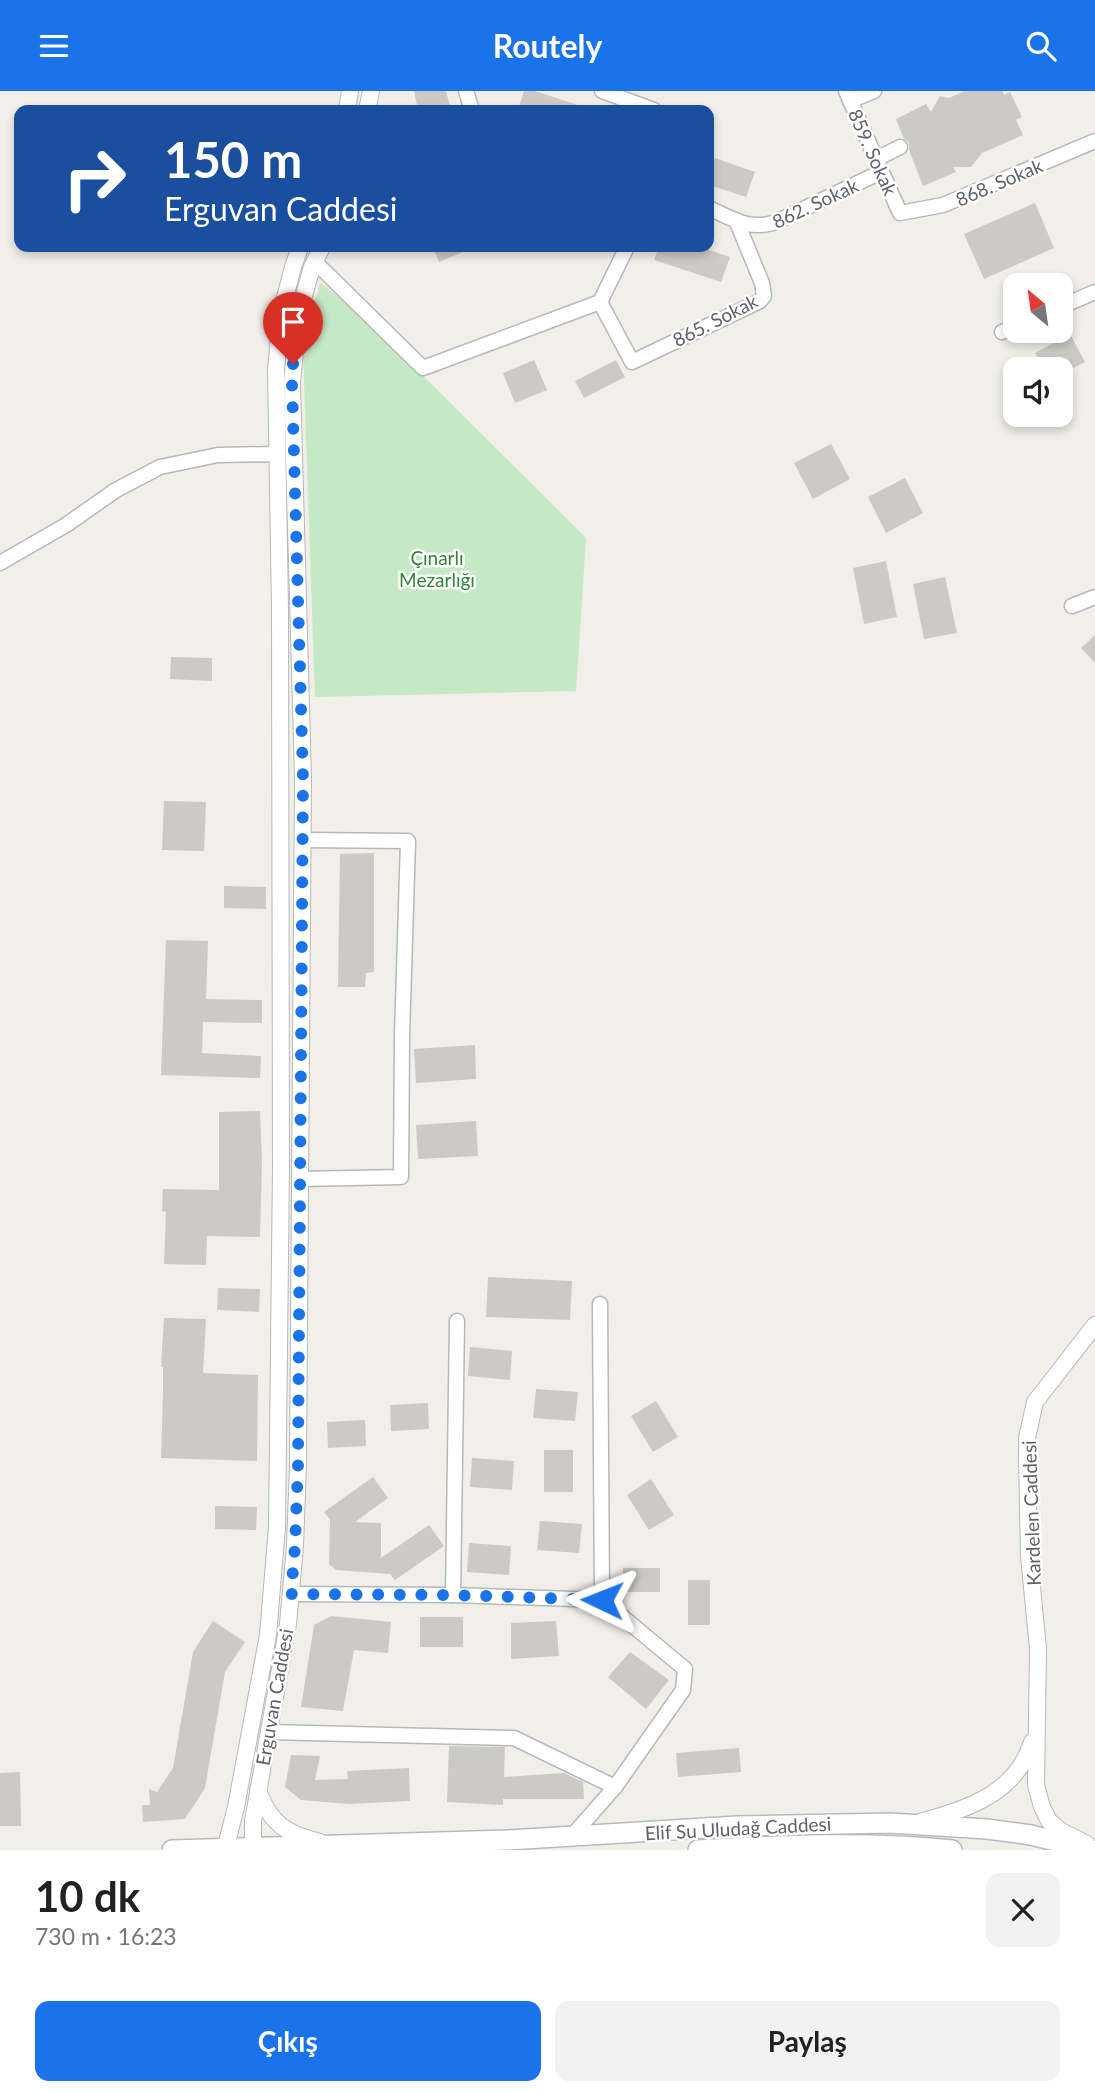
<!DOCTYPE html>
<html lang="tr">
<meta charset="utf-8">
<style>
body{margin:0;font-family:Lato,sans-serif;background:#f2f2f2;color:#222;height:100vh;display:flex;flex-direction:column;font-size:26px;white-space:nowrap}
*{box-sizing:border-box;margin:0}
p{font-size:23px;color:#767676}
.icon{flex:none;width:38px;height:38px;fill:none;stroke:currentColor;stroke-width:2;stroke-linecap:round;stroke-linejoin:round}
.map{position:relative;height:1759px;overflow:hidden}
.details{display:flex;flex-direction:column;background:#fff;flex:1}
.details>*{flex:none}
.guide{position:absolute;left:14px;top:14px;width:700px;height:147px;border-radius:14px;box-shadow:0 4px 10px #0003;background:#1a4fa0;color:#fff;overflow:hidden}
.needle{width:46px;rotate:331deg}
.tools{position:absolute;left:1003px;top:182px;display:grid;gap:14px}
.tools a{display:grid;place-items:center;width:70px;height:70px;border-radius:14px;background:#fff;box-shadow:0 4px 10px #0003;font-size:35px}
.pin{position:absolute;display:grid;place-items:center;width:60px;height:60px;color:#fff;margin:-72px -30px;border-radius:50% 50% 50% 0;rotate:-45deg;box-shadow:0 0 7px #0007}
.pin .icon{rotate:45deg}
.me{position:absolute;width:77px;margin:-38px;rotate:272deg;stroke-linejoin:round;filter:drop-shadow(0 0 5px #0008)}
.turn{display:flex;align-items:center;gap:24px;height:147px;padding:0 35px;font-size:32px}
.turn .icon{width:91px;height:91px;stroke-width:2.5}
.turn b{display:block;font-size:49px;line-height:60px}
.round{display:grid;place-items:center;flex:none;width:74px;height:74px;border-radius:14px;background:#f2f2f2}
.headline{display:flex;align-items:center;justify-content:space-between;height:119px;padding:0 35px}
h1{font-size:42px;font-weight:700;line-height:52px}
.cta{display:flex;gap:14px;margin-top:auto;padding:14px 35px}
.cta a{flex:1;height:80px;border-radius:14px;background:#1a73e8;color:#fff;font-size:28px;font-weight:700;line-height:80px;text-align:center}
.cta a+a{background:#f2f2f2;color:#222}
header{display:flex;justify-content:space-between;align-items:center;height:91px;padding:0 35px;background:#1a73e8;color:#fff;font-size:32px;font-weight:700}
.map>svg:first-child{display:block}
.green{fill:#c5e8c5}
.building{fill:#cccac5}
.lines{fill:none;stroke-linecap:round;stroke-linejoin:round}
.minor-casing{stroke:#b5b8bc;stroke-width:17}
.tertiary-casing{stroke:#b5b8bc;stroke-width:18}
.secondary-casing{stroke:#b6babf;stroke-width:22}
.minor{stroke:#fff;stroke-width:14}
.tertiary{stroke:#fff;stroke-width:16}
.secondary{stroke:#fff;stroke-width:19}
.route{stroke:#1a73e8;stroke-width:12;stroke-dasharray:0 21.6}
.labels{text-anchor:middle;dominant-baseline:central;stroke-width:5;stroke-linejoin:round;paint-order:stroke}
.street-label{font-size:19px;fill:#5f6368;stroke:#fff}
.park-label{font-size:19px;fill:#348238;stroke:#fff}
</style>
<header><svg class="icon" aria-label="menu" viewBox="0 0 24 24"><path d="M4 6h16M4 12h16M4 18h16"/></svg>Routely<svg class="icon" aria-label="search" viewBox="0 0 24 24"><circle cx="10" cy="10" r="6"/><path d="M15 15l6 6"/></svg></header>
<div class="map">
<svg width="1095" height="1759" viewBox="0 0 1095 1759">
<rect width="100%" height="100%" fill="#f1efe8"/>
<path class="green" d="M320,192L364,226L586,447L576,600L315,606L303,260Z"/>
<g class="building">
<path d="M414,0H446L451,19H418Z"/>
<path d="M524,0H535L587,17L586,19H518Z"/>
<path d="M965,0H1002L1004,4L1010,1L1022,26L1016,29L1023,44L982,62L971,76H953L956,81L923,95L909,59V52L904,48L896,28L926,13L931,21L940,5L949,7Z"/>
<path d="M715,67L755,81L746,106L709,94V69L714,70Z"/>
<path d="M1035,112L1054,157L984,188L964,143Z"/>
<path d="M433,156H475L439,171Z"/>
<path d="M659,156H700L730,166L721,191L654,169Z"/>
<path d="M1070,243L1085,271L1060,284V278H1043L1035,262Z"/>
<path d="M534,269L547,299L515,312L503,282Z"/>
<path d="M616,269L625,286L584,307L575,290Z"/>
<path d="M831,353L850,388L813,408L794,372Z"/>
<path d="M905,387L923,422L886,442L868,406Z"/>
<path d="M886,470L897,526L864,533L853,477Z"/>
<path d="M945,486L957,542L924,548L913,493Z"/>
<path d="M1095,544V572L1081,557Z"/>
<path d="M171,566L212,567V590L170,588Z"/>
<path d="M164,710L206,711L204,760L162,759Z"/>
<path d="M374,762V881L366,882L365,896H338L340,763Z"/>
<path d="M224,795L266,796V818L224,817Z"/>
<path d="M166,849L208,850L206,908L262,909V932L203,931L202,962L261,965L260,987L161,984Z"/>
<path d="M475,954L476,988L416,992L414,958Z"/>
<path d="M260,1020L262,1070L260,1146L207,1145L206,1174L164,1173L166,1121L162,1120L163,1098L219,1099V1021Z"/>
<path d="M476,1030L478,1065L418,1068L416,1034Z"/>
<path d="M488,1186L572,1190L570,1229L486,1226Z"/>
<path d="M218,1197L260,1198L259,1221L217,1219Z"/>
<path d="M164,1227L206,1228L203,1282L258,1284L257,1370L161,1367L163,1304V1276H161Z"/>
<path d="M470,1256L512,1260L510,1289L468,1285Z"/>
<path d="M536,1298L578,1301L575,1330L533,1327Z"/>
<path d="M656,1310L678,1346L653,1361L631,1325Z"/>
<path d="M428,1312L429,1338L391,1340L390,1314Z"/>
<path d="M365,1329L366,1355L328,1357L327,1331Z"/>
<rect x="544" y="1359" width="29" height="42"/>
<path d="M472,1367L514,1370L512,1399L470,1396Z"/>
<path d="M373,1386L388,1407L355,1431L381,1432V1467L429,1434L444,1455L395,1489L390,1483L336,1479L329,1473L330,1429L324,1421Z"/>
<path d="M651,1388L674,1424L649,1439L627,1404Z"/>
<path d="M215,1415L257,1416L256,1439L215,1438Z"/>
<path d="M540,1430L582,1433L579,1462L537,1459Z"/>
<path d="M469,1452L511,1455L509,1484L467,1481Z"/>
<path d="M623,1477H660V1501H624Z"/>
<rect x="688" y="1489" width="22" height="45"/>
<path d="M331,1525L391,1531L388,1562L354,1559L343,1620L301,1616L314,1534Z"/>
<rect x="420" y="1526" width="43" height="30"/>
<path d="M213,1530L245,1551L225,1581L205,1697L185,1728L143,1731L142,1714H150L149,1698L157,1701L173,1677L193,1561Z"/>
<path d="M556,1530L559,1565L511,1568V1532Z"/>
<path d="M630,1561L669,1589L646,1618L608,1586Z"/>
<path d="M449,1655L505,1656L504,1686L564,1682L583,1691L584,1708H503V1714L447,1711Z"/>
<path d="M739,1657L741,1681L678,1686L676,1662Z"/>
<path d="M291,1664L320,1665L315,1689L348,1688L347,1680L409,1677L410,1710L349,1713L301,1709L285,1696Z"/>
<path d="M20,1681L21,1735H0V1682Z"/>
</g>
<g class="lines">
<g class="minor-casing">
<g id="minor">
<path d="M466,0L472,19"/>
<path d="M602,0L654,19"/>
<path d="M846,0L900,122L943,114L1095,50"/>
<path d="M850,10L874,0"/>
<path d="M876,68L900,56"/>
<path d="M709,117C733,128 749,140 776,131L881,81"/>
<path d="M315,171L423,277L600,211"/>
<path d="M600,211L632,271L760,210L764,205L762,192L736,129"/>
<path d="M600,211L627,156"/>
<path d="M1060,216L1095,201"/>
<path d="M1002,241L1015,236"/>
<path d="M0,472L66,434L116,399L160,376L218,364L277,363"/>
<path d="M1072,515L1095,506"/>
<path d="M300,1088L401,1086L402,945L408,750L303,749"/>
<path d="M600,1213L602,1509"/>
<path d="M291,1503L453,1504L602,1509L685,1578L683,1599L615,1696L572,1745"/>
<path d="M453,1504L457,1230"/>
<path d="M268,1641L514,1647L615,1696"/>
</g>
</g>
<g class="tertiary-casing">
<g id="tertiary">
<path d="M347,19L350,0"/>
<path d="M367,19L371,0"/>
<path d="M258,1700C271,1733 286,1743 320,1751"/>
<path d="M920,1731C967,1718 1016,1703 1032,1651"/>
<path d="M1087,1753L1061,1740L1049,1730L1042,1716L1036,1694L1038,1558L1029,1465L1027,1368V1347L1035,1311L1095,1234"/>
<path d="M225,1759L236,1716L268,1544L277,1436L281,1077L280,518L276,278L282,218L293,176L300,156"/>
<path d="M253,1759V1730L288,1533L295,1455L298,1374L303,688L292,292L298,226L312,176L322,156"/>
</g>
</g>
<g class="secondary-casing">
<g id="secondary">
<path d="M172,1759L507,1749L737,1735L890,1732L987,1738L1031,1744L1092,1759"/>
<path d="M698,1759C783,1754 868,1750 952,1759"/>
</g>
</g>
<use href="#minor" class="minor"/>
<use href="#tertiary" class="tertiary"/>
<use href="#secondary" class="secondary"/>
</g>
<g class="lines">
<path class="route" d="M293,273L292,292L303,688L298,1374L295,1455L291,1503L453,1504L602,1509"/>
</g>
<g class="labels">
<g class="street-label">
<text transform="translate(873 61) rotate(66)">859. Sokak</text>
<text transform="translate(999 91) rotate(-23)">868. Sokak</text>
<text transform="translate(815 112) rotate(-25)">862. Sokak</text>
<text transform="translate(715 229) rotate(-27)">865. Sokak</text>
<text transform="translate(1031 1422) rotate(-92)">Kardelen Caddesi</text>
<text transform="translate(274 1606) rotate(-80)">Erguvan Caddesi</text>
<text transform="translate(738 1737) rotate(-3)">Elif Su Uludağ Caddesi</text>
</g>
<g class="park-label">
<text x="437" y="466">Çınarlı<tspan x="437" dy="22">Mezarlığı</tspan></text>
</g>
</g>
</svg>
<div class="tools">
<a><svg class="needle" viewBox="-14 -14 28 28"><path d="M0-13l5 13h-10z" fill="#e53935"/><path d="M0 13l5-13h-10z" fill="#767676"/></svg></a>
<a><svg class="icon" aria-label="sound" viewBox="0 0 24 24"><path d="M4 9h4l5-4v14l-5-4H4zM17 9q2 3 0 6"/></svg></a>
</div>
<div class="pin" style="left:293px;top:273px;background:#d93025"><svg class="icon" aria-label="arrive" viewBox="0 0 24 24"><path d="M6 21V4h12l-3 4 3 4H6"/></svg></div>
<svg class="me" style="left:602px;top:1509px" viewBox="-20 -20 40 40"><path d="M0-17L14 15 0 8-14 15z" fill="#1a73e8" stroke="#fff" stroke-width="4"/></svg>
<div class="guide">
<div class="turn"><svg class="icon" aria-label="right" viewBox="0 0 24 24"><path d="M7 20v-9h11M14 6l5 5-5 5"/></svg><div><b>150 m</b>Erguvan Caddesi</div></div>
</div>
</div>
<section class="details">
<div class="headline"><div><h1>10 dk</h1><p>730 m · 16:23</p></div><a class="round"><svg class="icon" aria-label="close" viewBox="0 0 24 24"><path d="M6 6l12 12M18 6L6 18"/></svg></a></div>
<div class="cta"><a>Çıkış</a><a>Paylaş</a></div>
</section>
